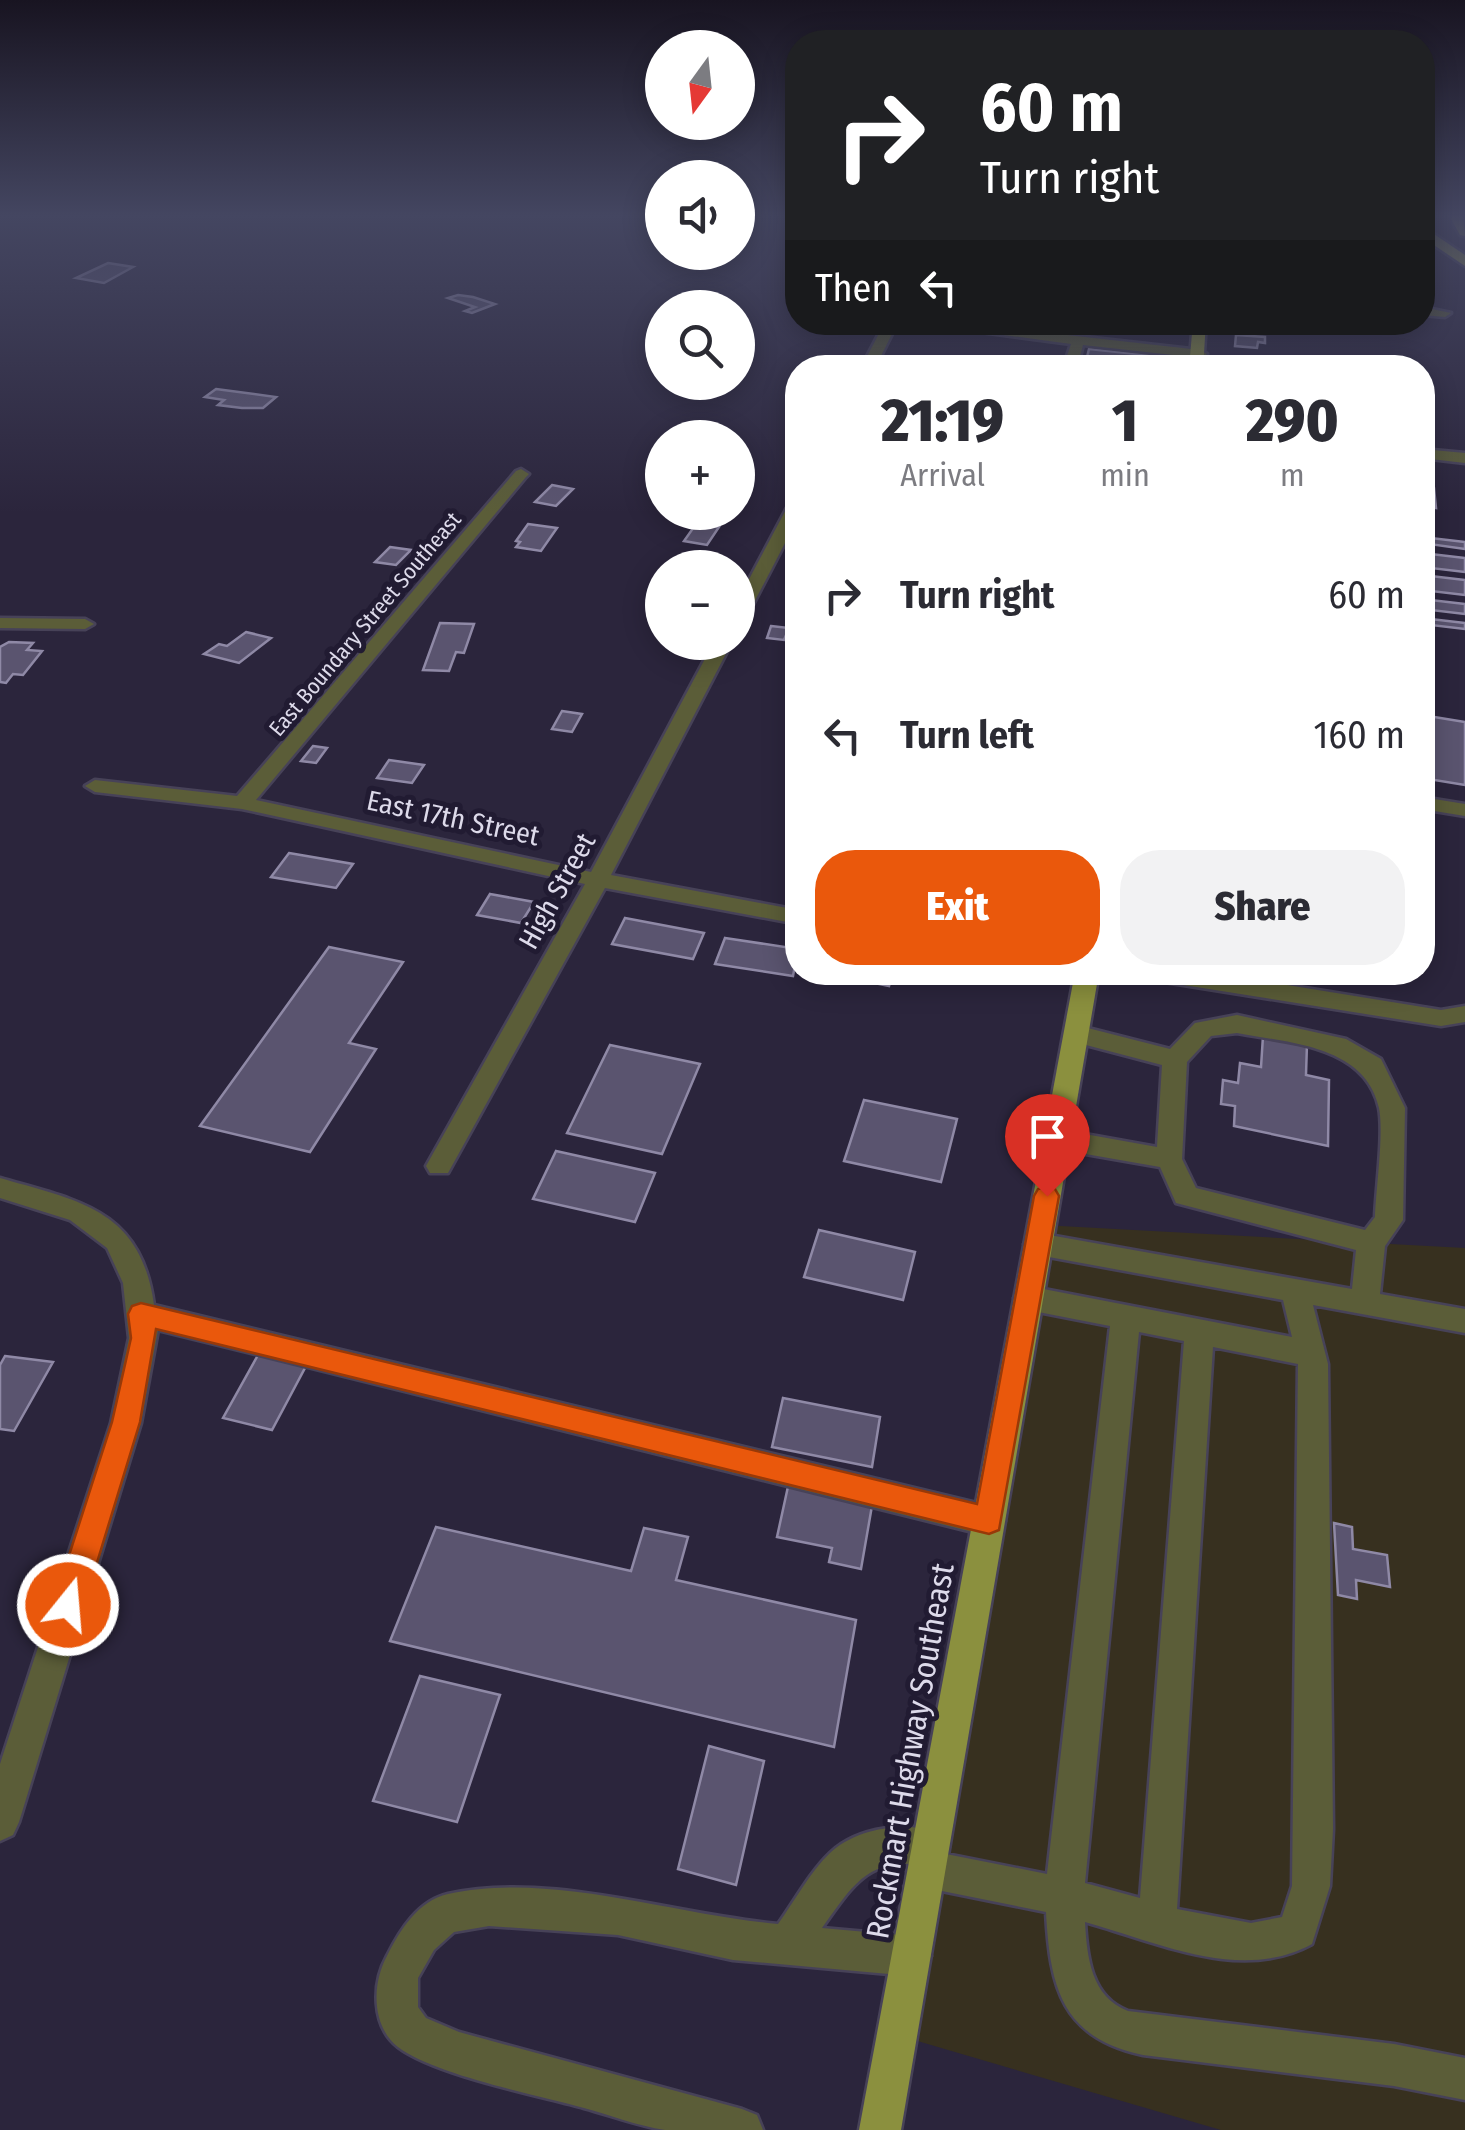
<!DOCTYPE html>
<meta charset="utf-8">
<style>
body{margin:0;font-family:"Fira Sans Condensed",sans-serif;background:#f2f2f3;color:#2b2b33;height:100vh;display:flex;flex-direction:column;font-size:38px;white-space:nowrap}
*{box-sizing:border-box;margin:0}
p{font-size:32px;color:#7c7c81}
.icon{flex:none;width:55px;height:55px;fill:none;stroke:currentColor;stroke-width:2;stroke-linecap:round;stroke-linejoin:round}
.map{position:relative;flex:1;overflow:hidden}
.side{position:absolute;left:785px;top:355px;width:650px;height:630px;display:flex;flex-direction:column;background:#fff;border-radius:40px;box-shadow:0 5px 25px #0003}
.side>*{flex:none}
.banner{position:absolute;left:785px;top:30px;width:650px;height:305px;border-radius:40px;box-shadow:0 5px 25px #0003;background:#202124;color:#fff;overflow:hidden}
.needle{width:65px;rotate:195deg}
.tools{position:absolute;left:645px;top:30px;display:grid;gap:20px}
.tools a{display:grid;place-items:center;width:110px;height:110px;border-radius:50%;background:#fff;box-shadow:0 5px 25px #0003;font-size:50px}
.pin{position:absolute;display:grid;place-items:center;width:85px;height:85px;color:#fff;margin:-102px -42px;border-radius:50% 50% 50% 0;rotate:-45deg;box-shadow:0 0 10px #0007}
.pin .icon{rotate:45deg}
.me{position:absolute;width:110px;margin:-55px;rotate:17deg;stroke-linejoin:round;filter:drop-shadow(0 0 8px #0008)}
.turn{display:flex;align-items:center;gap:35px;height:210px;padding:0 30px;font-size:45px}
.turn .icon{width:130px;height:130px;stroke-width:2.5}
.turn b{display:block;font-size:70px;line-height:85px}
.then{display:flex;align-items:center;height:95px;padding:0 30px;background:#0003;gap:20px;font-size:38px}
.eta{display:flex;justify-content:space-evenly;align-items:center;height:170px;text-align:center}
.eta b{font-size:60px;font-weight:800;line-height:70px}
.action{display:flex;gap:20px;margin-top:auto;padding:20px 30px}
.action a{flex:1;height:115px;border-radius:40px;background:#ea580c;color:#fff;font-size:40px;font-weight:800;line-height:115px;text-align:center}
.action a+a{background:#f2f2f3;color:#2b2b33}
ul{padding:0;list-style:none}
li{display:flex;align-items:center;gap:30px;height:140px;padding:0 30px}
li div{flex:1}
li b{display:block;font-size:38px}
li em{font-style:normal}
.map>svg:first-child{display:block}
.education{fill:#37301f}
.building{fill:#5a546f;stroke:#8f89a6;stroke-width:2.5}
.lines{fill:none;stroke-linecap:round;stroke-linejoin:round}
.minor-casing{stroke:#474258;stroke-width:5}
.major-casing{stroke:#474258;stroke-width:5}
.highway-casing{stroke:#474258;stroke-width:5}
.minor{fill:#5b5d38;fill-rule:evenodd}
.major{fill:#8b903e;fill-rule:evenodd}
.highway{fill:#9ea43e;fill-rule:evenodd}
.route{fill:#ea580c;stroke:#983908;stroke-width:2.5}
.labels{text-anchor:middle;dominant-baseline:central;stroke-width:10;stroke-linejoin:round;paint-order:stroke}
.far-street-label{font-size:22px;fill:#dddaea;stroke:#211b32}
.street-label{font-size:28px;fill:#dddaea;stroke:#211b32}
.near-street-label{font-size:32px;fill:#dddaea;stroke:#211b32}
</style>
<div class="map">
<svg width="1465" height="2130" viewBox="0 0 1465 2130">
<rect width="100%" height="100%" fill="#2b253c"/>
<path class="education" d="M1042,1225L1465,1248V2130H1221L897,2035Z"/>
<g class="building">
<path d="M108,263L133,267L104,283L76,278Z"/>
<path d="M458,295L473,297L495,304L472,313L465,311L475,307L448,298Z"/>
<path d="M1248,322L1297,324L1296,332L1247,327Z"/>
<path d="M1236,335L1265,337V343L1258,342L1257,348L1235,346Z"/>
<path d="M1089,349L1165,357L1164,368L1085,365Z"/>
<path d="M216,389L276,397L263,408H242L218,405L224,400L205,397Z"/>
<path d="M552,485L573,489L556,506L535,502Z"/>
<path d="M1422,486L1434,488L1436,508L1422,506Z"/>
<path d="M528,524L557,528L541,551L516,547L520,542L516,541Z"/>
<path d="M696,524L719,527L707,545L684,541Z"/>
<path d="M1422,537L1465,542V549L1422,543Z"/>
<path d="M390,547L411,550L396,565L375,562Z"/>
<path d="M1422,553L1465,558V572L1422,567Z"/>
<path d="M1422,575L1465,580V595L1422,590Z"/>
<path d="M1422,599L1465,604V614L1422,609Z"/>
<path d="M1422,618L1465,623V629L1422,624Z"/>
<path d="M440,623L474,624L464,653L456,652L449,671L423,670Z"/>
<path d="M771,626L789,628L784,640L767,638Z"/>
<path d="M246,632L271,638L239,663L204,654L219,644L227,646Z"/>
<path d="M9,642L33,643L27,650L42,651L23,675L13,674L6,683L0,682V647Z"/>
<path d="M562,711L582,714L572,732L552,729Z"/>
<path d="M1422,715L1465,722V785L1422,778Z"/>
<path d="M313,746L327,748L316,763L301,761Z"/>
<path d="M389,760L424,765L412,783L377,778Z"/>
<path d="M289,853L353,864L336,888L271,877Z"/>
<path d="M490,894L534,902L521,923L477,915Z"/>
<path d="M625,918L704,933L693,959L612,944Z"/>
<path d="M725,938L798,949L793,976L715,964Z"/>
<path d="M329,947L403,962L349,1043L376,1049L310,1152L200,1126Z"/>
<path d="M848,972H893L889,986L846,977Z"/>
<path d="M1263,1036L1307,1044L1306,1075L1329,1080L1328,1146L1234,1126L1235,1106L1221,1104L1223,1080L1238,1083L1240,1063L1261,1067Z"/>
<path d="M610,1045L700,1064L662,1154L567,1133Z"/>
<path d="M864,1100L957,1119L941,1182L844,1161Z"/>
<path d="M556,1151L655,1173L635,1222L533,1199Z"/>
<path d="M819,1230L915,1252L903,1300L804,1277Z"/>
<path d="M258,1355L306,1366L272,1430L223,1418Z"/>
<path d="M5,1356L53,1362L14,1431L0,1429V1365Z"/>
<path d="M783,1398L880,1417L872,1467L772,1447Z"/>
<path d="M789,1482L873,1500L861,1569L829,1562L832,1548L777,1537Z"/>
<path d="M1334,1523L1352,1527L1353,1549L1387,1555L1390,1587L1356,1580L1357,1599L1338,1595Z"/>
<path d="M436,1527L631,1571L644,1528L688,1537L676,1580L856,1620L834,1747L390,1641Z"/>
<path d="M420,1676L500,1695L457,1822L373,1801Z"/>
<path d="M709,1746L764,1761L736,1885L678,1869Z"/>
</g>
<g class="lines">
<g class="minor-casing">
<g id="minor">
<path d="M1422,307L1451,313L1445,317L1422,315Z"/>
<path d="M885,322H898L875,368H861Z"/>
<path d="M907,322H952L1200,350L1207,354L1200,358L1083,345L1077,368H1063L1071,344Z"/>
<path d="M1422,449L1465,453V463L1422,458Z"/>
<path d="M521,469L529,474L526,477L256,800L591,872L714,642H732L611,875L798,910V924L605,888L448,1173H430L426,1166L585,884L242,809L95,792L85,786L95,780L237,796L516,471Z"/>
<path d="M798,497V518L747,616L738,621V600L790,502Z"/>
<path d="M0,618L85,619L94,624L85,629L0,628Z"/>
<path d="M1422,797L1465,804V816L1422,809Z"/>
<path d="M1141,972H1206L1441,1010L1465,1006V1022L1441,1026L1152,980Z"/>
<path d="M1237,1015L1346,1039L1381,1059L1384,1065L1405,1108L1403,1220L1385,1246L1380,1294L1465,1309V1333L1313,1305L1328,1364L1333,1829L1330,1886L1312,1944C1241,1983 1157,1942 1085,1922C1087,1957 1091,1997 1128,2011L1394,2044L1465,2058V2100L1394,2086L1143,2055C1062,2038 1050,1988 1046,1912L927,1888L914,1882L910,1864C864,1861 847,1894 822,1928L911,1936L925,1942L931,1956L925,1970L911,1976L733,1960L618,1935L489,1926L454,1932L434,1950L418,1978V2007L426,2018L459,2032L742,2109L757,2115L763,2130C731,2130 696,2130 665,2130C638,2126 610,2115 584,2108C537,2095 435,2075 398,2047C371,2026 372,1983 387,1956C400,1930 418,1901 448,1894C550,1871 675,1915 778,1924C794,1902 810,1872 830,1853C857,1827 910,1820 943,1834L949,1847L946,1854L1047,1874L1110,1326L1028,1310L1018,1306L1014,1298L1018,1290L1028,1286L1292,1337L1283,1300L1038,1255L1028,1252L1024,1244L1028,1236L1038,1233L1352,1289L1356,1250L1176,1203L1160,1167L1057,1149L1048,1146L1044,1139L1048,1132L1057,1129L1157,1147L1162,1065L1067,1040L1064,1034L1067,1028L1076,1025L1170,1049L1195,1023ZM1237,1033C1288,1043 1365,1045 1379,1108C1384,1133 1376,1189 1375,1217L1365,1230L1196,1188L1182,1159L1187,1062L1211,1036ZM1139,1332L1184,1341L1140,1898L1085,1883ZM1213,1347L1298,1364L1292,1886L1282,1917L1251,1923L1177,1909Z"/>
<path d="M0,1178C79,1201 141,1209 154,1305L989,1506L1000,1510L1005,1521L1000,1532L989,1536L158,1330L141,1423L19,1822L13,1835L0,1841V1764L111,1423L129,1338L123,1283L107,1248L70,1220L0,1198Z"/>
</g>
</g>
<g class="major-casing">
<g id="major">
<path d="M1193,322H1206L1203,368H1189Z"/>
<path d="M1075,972H1099L901,2130H859Z"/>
</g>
</g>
<g class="highway-casing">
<g id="highway">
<path d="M1449,215H1463L1465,236L1460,235Z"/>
<path d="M1422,226L1465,255V266L1422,237Z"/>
</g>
</g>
<use href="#minor" class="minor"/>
<use href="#major" class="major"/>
<use href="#highway" class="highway"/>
</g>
<linearGradient id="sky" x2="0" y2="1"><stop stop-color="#181421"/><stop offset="0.42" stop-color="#444661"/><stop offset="1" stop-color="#444661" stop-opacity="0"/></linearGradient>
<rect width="1465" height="513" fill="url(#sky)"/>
<path class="route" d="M1047,1187L1055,1189L1059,1196L999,1530L989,1534L156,1329L140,1422L84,1605L79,1615L68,1620L58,1615L53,1605L112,1422L131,1338L128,1314L132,1306L141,1303L977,1504L1034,1196L1038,1189Z"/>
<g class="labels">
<g class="far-street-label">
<text transform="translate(365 624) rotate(-50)">East Boundary Street Southeast</text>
</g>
<g class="street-label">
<text transform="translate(453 818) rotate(12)">East 17th Street</text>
<text transform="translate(557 891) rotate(-61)">High Street</text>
</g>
<g class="near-street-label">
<text transform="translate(910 1751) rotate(-80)">Rockmart Highway Southeast</text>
</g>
</g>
</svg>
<div class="tools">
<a><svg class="needle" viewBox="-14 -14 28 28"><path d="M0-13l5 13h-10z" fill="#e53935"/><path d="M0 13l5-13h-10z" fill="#7c7c81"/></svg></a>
<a><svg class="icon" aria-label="sound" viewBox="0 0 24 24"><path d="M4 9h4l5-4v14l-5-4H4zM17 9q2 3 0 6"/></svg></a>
<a><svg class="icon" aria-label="search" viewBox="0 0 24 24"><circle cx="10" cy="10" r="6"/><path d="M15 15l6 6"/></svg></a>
<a>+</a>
<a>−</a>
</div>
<div class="pin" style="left:1047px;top:1196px;background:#d93025"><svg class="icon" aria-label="arrive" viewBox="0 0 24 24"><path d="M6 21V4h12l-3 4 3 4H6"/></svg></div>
<svg class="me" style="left:68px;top:1605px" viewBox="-20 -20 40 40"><circle r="17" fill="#ea580c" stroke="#fff" stroke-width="3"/><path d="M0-11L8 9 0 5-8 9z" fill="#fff"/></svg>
<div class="banner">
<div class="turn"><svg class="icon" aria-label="right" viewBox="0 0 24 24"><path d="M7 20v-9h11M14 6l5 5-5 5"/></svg><div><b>60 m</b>Turn right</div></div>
<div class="then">Then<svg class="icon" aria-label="left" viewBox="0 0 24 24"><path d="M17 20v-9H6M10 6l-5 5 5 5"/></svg></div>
</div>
<section class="side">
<div class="eta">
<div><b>21:19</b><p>Arrival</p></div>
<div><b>1</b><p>min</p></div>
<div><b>290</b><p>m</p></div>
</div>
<ul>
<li><svg class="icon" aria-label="right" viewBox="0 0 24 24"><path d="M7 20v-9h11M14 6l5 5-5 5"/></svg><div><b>Turn right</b></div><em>60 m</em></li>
<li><svg class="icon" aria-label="left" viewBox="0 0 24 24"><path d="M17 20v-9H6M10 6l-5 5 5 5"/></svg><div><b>Turn left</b></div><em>160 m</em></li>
</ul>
<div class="action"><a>Exit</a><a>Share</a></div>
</section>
</div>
